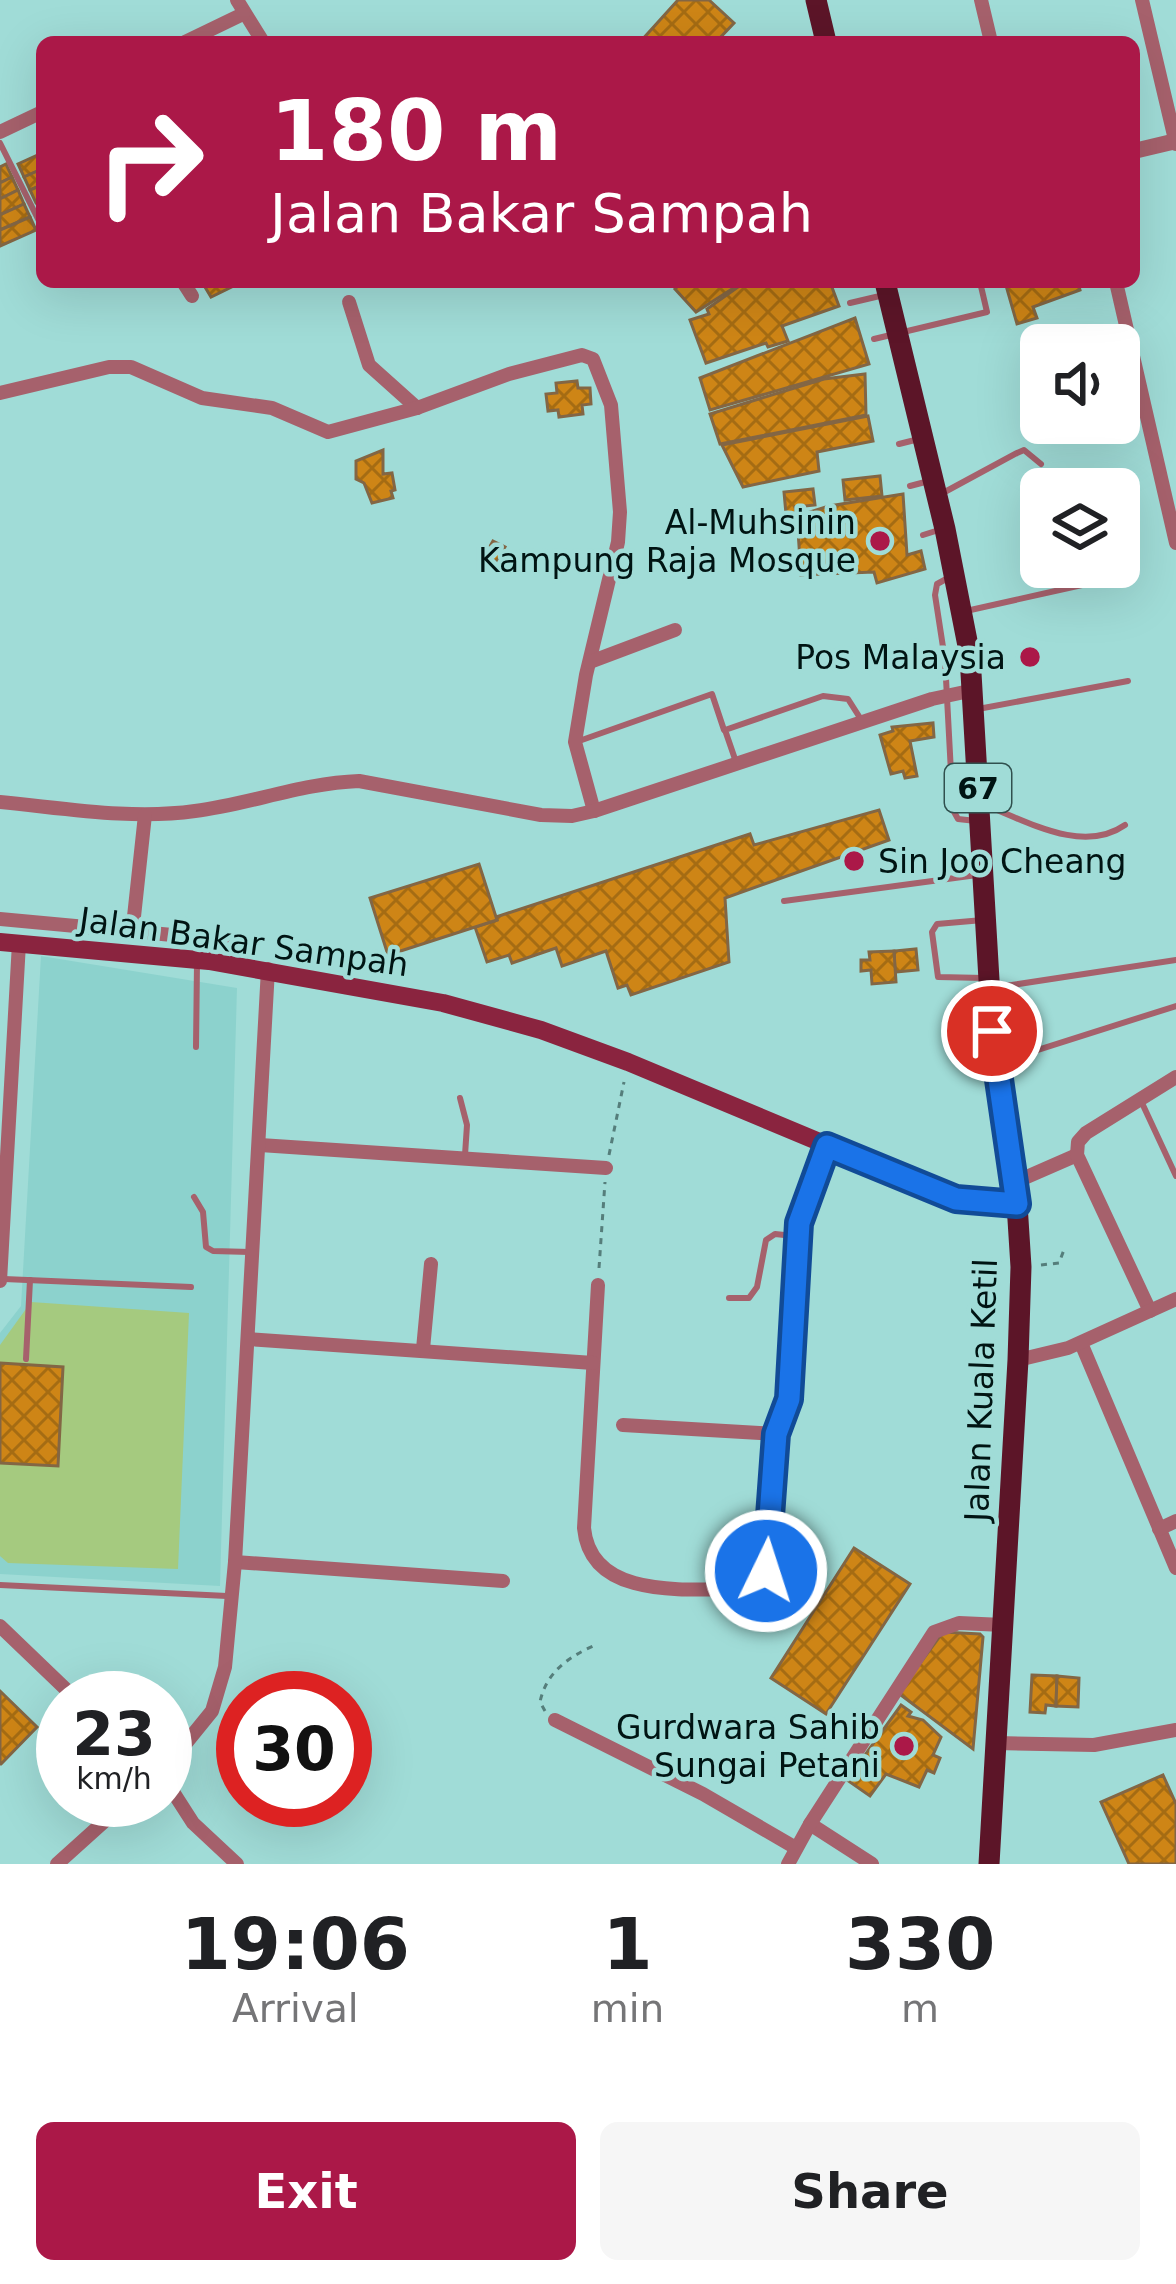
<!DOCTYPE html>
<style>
body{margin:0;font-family:"DejaVu Sans",sans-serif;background:#f6f6f6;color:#202124;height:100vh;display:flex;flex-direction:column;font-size:45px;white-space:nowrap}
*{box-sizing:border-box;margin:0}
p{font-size:39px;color:#757577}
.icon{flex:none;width:66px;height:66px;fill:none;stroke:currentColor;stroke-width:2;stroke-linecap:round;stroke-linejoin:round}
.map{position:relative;height:1864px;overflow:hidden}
.side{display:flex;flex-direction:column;background:#fff;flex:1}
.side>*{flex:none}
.top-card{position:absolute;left:36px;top:36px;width:1104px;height:252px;border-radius:18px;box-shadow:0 12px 48px #0002;background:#ab1848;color:#fff;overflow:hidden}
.controls{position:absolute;left:1020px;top:324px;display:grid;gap:24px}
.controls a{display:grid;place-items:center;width:120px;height:120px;border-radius:18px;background:#fff;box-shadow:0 12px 48px #0002;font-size:60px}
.speed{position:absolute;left:36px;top:1671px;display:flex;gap:24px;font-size:60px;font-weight:700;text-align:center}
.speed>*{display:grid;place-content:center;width:156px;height:156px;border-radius:50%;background:#fff;box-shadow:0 12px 48px #0002;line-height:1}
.speed small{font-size:30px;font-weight:400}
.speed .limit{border:18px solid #d22;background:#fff;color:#111}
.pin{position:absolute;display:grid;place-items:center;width:102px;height:102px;color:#fff;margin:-51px;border:6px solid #fff;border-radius:50%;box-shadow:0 3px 12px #0007}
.me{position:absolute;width:132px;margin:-66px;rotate:4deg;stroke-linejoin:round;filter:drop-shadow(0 0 9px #0008)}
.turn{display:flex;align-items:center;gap:42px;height:252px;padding:0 36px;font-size:54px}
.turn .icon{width:156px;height:156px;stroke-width:2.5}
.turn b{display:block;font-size:84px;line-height:102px}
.eta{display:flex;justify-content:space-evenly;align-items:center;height:204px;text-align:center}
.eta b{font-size:72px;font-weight:700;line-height:84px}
.action{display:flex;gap:24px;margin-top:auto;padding:24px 36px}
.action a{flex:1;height:138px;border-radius:18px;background:#ab1848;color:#fff;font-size:48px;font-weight:700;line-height:138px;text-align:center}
.action a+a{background:#f6f6f6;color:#202124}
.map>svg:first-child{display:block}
.built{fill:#8cd2cd}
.garden{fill:#a5ca7f}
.building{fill:url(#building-cross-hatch);stroke:#836644;stroke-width:3}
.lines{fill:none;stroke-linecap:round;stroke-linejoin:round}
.path{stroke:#557e7b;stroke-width:3;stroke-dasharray:6 6;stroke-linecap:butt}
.service{stroke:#a6616c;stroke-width:6}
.minor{stroke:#a6616c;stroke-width:14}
.tertiary{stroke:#a6616c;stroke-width:16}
.secondary{stroke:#8a243f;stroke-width:18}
.primary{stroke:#5c1528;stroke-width:21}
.route-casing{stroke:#114b97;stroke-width:30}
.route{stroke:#1a73e8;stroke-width:21}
.poi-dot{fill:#ab1848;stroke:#a0dcd7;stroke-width:4.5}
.labels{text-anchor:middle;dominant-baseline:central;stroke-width:9;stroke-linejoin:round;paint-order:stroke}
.shield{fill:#a0dcd7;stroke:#30504e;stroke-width:3}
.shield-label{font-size:30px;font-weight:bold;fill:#001413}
.poi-label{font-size:33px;fill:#001413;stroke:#a0dcd7;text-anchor:end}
.street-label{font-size:33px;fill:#001413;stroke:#a0dcd7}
</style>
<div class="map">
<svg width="1176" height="1864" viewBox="0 0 1176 1864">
<defs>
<pattern id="building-cross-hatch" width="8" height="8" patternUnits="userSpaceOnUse" patternTransform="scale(3)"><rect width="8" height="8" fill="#ce8516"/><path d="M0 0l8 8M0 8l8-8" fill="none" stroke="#a56c13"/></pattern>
</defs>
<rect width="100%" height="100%" fill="#a0dcd7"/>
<path class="built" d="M41,956L237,988L220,1586L0,1574V1333L21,1306Z"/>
<path class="garden" d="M31,1302L189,1313L178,1569L8,1563L0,1556V1345Z"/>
<g class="building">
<path d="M678,0H709L734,23L716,42H640Z"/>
<path d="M42,153V169L24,177L18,164Z"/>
<path d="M6,164L12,177L0,183V167Z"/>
<path d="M42,169V185L30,190L24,177Z"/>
<path d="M12,177L18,190L0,199V183Z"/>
<path d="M42,185V201L36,203L30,190Z"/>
<path d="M18,190L24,204L0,215V199Z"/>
<path d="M24,204L30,217L0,230V215Z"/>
<path d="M30,217L36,230L0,246V230Z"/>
<path d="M202,282H242L211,297Z"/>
<path d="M682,282H743L696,312L675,289Z"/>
<path d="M745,282H830L839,306L782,326L788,341L768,347L766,343L706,363L690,320L709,314L707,309Z"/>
<path d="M1005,282H1078L1080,290L1033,307L1037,318L1017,324Z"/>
<path d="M855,318L869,364L710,410L700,378Z"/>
<path d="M865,374L866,415L720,444L710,414L824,379Z"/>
<path d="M577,381L578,388H590L591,404L582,405L583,414L559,417L558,410L548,411L546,394L557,393L556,383Z"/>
<path d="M868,416L873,441L817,452L819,471L743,487L722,445Z"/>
<path d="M383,450V474L392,473L395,490L391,491L393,498L372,503L364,483L356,479V461Z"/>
<path d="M880,476L882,496L845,500L843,480Z"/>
<path d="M813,489L815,505L795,507L796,513L786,514L784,492Z"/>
<path d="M903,494L907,555L921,551L925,569L877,583L874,572L801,575L797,516L829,506Z"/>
<path d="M493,541L505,547L497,562L485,555Z"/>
<path d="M933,723L934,737L910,741L917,776L905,778L903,771L891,774L880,735L893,731L892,727Z"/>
<path d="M879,810L889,840L725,898L729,962L631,995L627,985L618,988L606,951L562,966L556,948L512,963L509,955L487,962L475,927L497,920L496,917L750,834L754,845Z"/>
<path d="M479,864L497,920L388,955L370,898Z"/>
<path d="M916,949L918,970L895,972L894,951Z"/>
<path d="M894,951L896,982L872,984L871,970L861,971V960H870L869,952Z"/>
<path d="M0,1363L63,1367L58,1466L0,1463Z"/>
<path d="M854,1548L910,1584L826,1714L771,1678Z"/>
<path d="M943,1632L980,1634L983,1637L973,1749L898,1693Z"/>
<path d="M1032,1675L1057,1676L1056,1706L1046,1705L1045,1713L1030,1712Z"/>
<path d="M1057,1676L1079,1678L1078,1707L1056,1706Z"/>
<path d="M0,1691L37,1727L1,1764H0Z"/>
<path d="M901,1705L911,1712L908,1716L923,1720L941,1737L933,1755L940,1758L934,1773L927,1770L919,1787L886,1774L870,1796L847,1780Z"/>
<path d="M1163,1775L1176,1804V1864H1129L1101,1802Z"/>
</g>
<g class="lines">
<g class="path">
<path d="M609,1155L624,1082"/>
<path d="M1041,1265L1059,1263L1065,1247"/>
<path d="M599,1268L605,1182"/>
<path d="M545,1711L540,1702C546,1673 567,1658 593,1646"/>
</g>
<g class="service">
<path d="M0,143L42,227"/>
<path d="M850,303L884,295"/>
<path d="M874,339L987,312L980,282"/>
<path d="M899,444L919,439"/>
<path d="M910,486L929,481"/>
<path d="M941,494L1017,453L1024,450L1041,464"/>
<path d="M923,535L942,529"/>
<path d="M948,578L937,584L935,595L945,660L953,810L958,819L976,821"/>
<path d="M966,611L1082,585"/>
<path d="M978,709L1128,681"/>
<path d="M579,741L712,694L724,730"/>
<path d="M736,762L725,730L823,696L848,699L862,721"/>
<path d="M982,804C1025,820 1082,855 1125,825"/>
<path d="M784,901L977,875"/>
<path d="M983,920L937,924L932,932L938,977L984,978"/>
<path d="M992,988L1176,960"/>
<path d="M196,1047L197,963"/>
<path d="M1000,1062L1176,1006"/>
<path d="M460,1098L467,1125L465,1155"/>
<path d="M1142,1103L1176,1176"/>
<path d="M194,1197L203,1212L206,1247L213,1251L250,1252"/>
<path d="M4,1279L191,1287"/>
<path d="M729,1298H749L757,1287L766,1240L775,1234L794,1236"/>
<path d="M26,1359L30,1280"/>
<path d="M0,1585L227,1596"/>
</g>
<g class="minor">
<path d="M237,0L263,42"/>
<path d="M981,0L991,42"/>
<path d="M1142,0L1176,144"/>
<path d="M185,42L243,14"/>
<path d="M0,132L42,112"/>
<path d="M183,282L192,296"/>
<path d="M1116,282L1176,543"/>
<path d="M349,302L369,365L417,408"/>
<path d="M0,393L109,367H131L202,398L272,408L328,432L417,408L509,374L582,355L593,359L611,405L620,512L618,542L586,675L575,742L594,811"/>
<path d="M590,662L675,630"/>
<path d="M0,802C64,808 131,820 195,811C250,804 303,783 359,781L541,815L572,816L594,811L932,699L974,690"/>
<path d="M0,919L237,941"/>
<path d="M132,935L145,815"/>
<path d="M260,1145L606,1168"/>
<path d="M1015,1182L1077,1155"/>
<path d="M0,1281L19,943"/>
<path d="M598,1285L584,1528C591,1603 694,1588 749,1589L761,1583L767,1571L776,1434"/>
<path d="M1150,1311L1077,1155L1078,1142L1086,1133L1176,1077"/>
<path d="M248,1339L593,1363"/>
<path d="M1081,1343L1176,1568"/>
<path d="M423,1349L431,1264"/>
<path d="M1018,1360L1068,1348L1176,1299"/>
<path d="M623,1425L776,1434L789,1399L799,1223L827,1146"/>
<path d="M1159,1529L1176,1521"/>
<path d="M235,1562L503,1581"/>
<path d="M0,1626L75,1698"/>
<path d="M555,1720L703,1794L796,1848"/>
<path d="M996,1743L1094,1745L1176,1730"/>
<path d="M810,1824L872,1864"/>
<path d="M57,1864L128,1800"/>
<path d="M237,1864L193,1823L166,1781L169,1764L212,1711L225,1667L235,1562L268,969"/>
<path d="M788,1864L810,1824L934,1632L959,1623L1003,1625"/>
</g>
<path class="tertiary" d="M1134,151L1176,141"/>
<path class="secondary" d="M0,942L209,961L443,1003L541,1030L628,1062L956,1199L1017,1204"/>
<g class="primary">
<path d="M816,0L826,42"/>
<path d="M885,282L945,529L970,656L992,1031L1017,1204L1021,1267L1018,1360L989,1864"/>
</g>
</g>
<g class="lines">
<g class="route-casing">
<path id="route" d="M766,1571L776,1434L789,1399L799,1223L827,1146L956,1199L1017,1204L992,1031"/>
</g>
<use href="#route" class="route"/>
</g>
<g class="poi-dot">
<circle cx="880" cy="541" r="12"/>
<circle cx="1030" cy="657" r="12"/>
<circle cx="854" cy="861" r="12"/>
<circle cx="904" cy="1746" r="12"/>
</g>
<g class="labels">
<rect class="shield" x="945" y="764" width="66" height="48" rx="9"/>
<g class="shield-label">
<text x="978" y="788">67</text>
</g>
<g class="poi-label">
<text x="856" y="522">Al-Muhsinin<tspan x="856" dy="38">Kampung Raja Mosque</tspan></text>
<text x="1006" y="657">Pos Malaysia</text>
<text x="878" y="861" text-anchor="start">Sin Joo Cheang</text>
<text x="880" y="1727">Gurdwara Sahib<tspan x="880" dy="38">Sungai Petani</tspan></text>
</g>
<g class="street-label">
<text transform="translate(244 942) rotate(8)">Jalan Bakar Sampah</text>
<text transform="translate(981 1390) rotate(-88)">Jalan Kuala Ketil</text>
</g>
</g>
</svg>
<div class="controls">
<a><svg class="icon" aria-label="sound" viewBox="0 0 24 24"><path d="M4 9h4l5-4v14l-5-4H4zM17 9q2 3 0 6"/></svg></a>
<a><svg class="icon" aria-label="layers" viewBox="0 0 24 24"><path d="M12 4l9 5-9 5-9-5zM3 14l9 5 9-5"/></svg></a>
</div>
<div class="speed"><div>23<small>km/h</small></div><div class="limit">30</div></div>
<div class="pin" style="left:992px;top:1031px;background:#d93025"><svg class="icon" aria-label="arrive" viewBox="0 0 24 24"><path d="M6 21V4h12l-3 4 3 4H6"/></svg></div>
<svg class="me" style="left:766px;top:1571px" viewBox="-20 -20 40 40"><circle r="17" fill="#1a73e8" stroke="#fff" stroke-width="3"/><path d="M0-11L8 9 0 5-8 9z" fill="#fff"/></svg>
<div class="top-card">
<div class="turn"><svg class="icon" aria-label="right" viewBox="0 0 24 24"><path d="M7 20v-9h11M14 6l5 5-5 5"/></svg><div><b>180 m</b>Jalan Bakar Sampah</div></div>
</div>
</div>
<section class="side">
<div class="eta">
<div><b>19:06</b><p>Arrival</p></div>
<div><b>1</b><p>min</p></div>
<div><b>330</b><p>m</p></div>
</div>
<div class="action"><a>Exit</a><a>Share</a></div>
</section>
